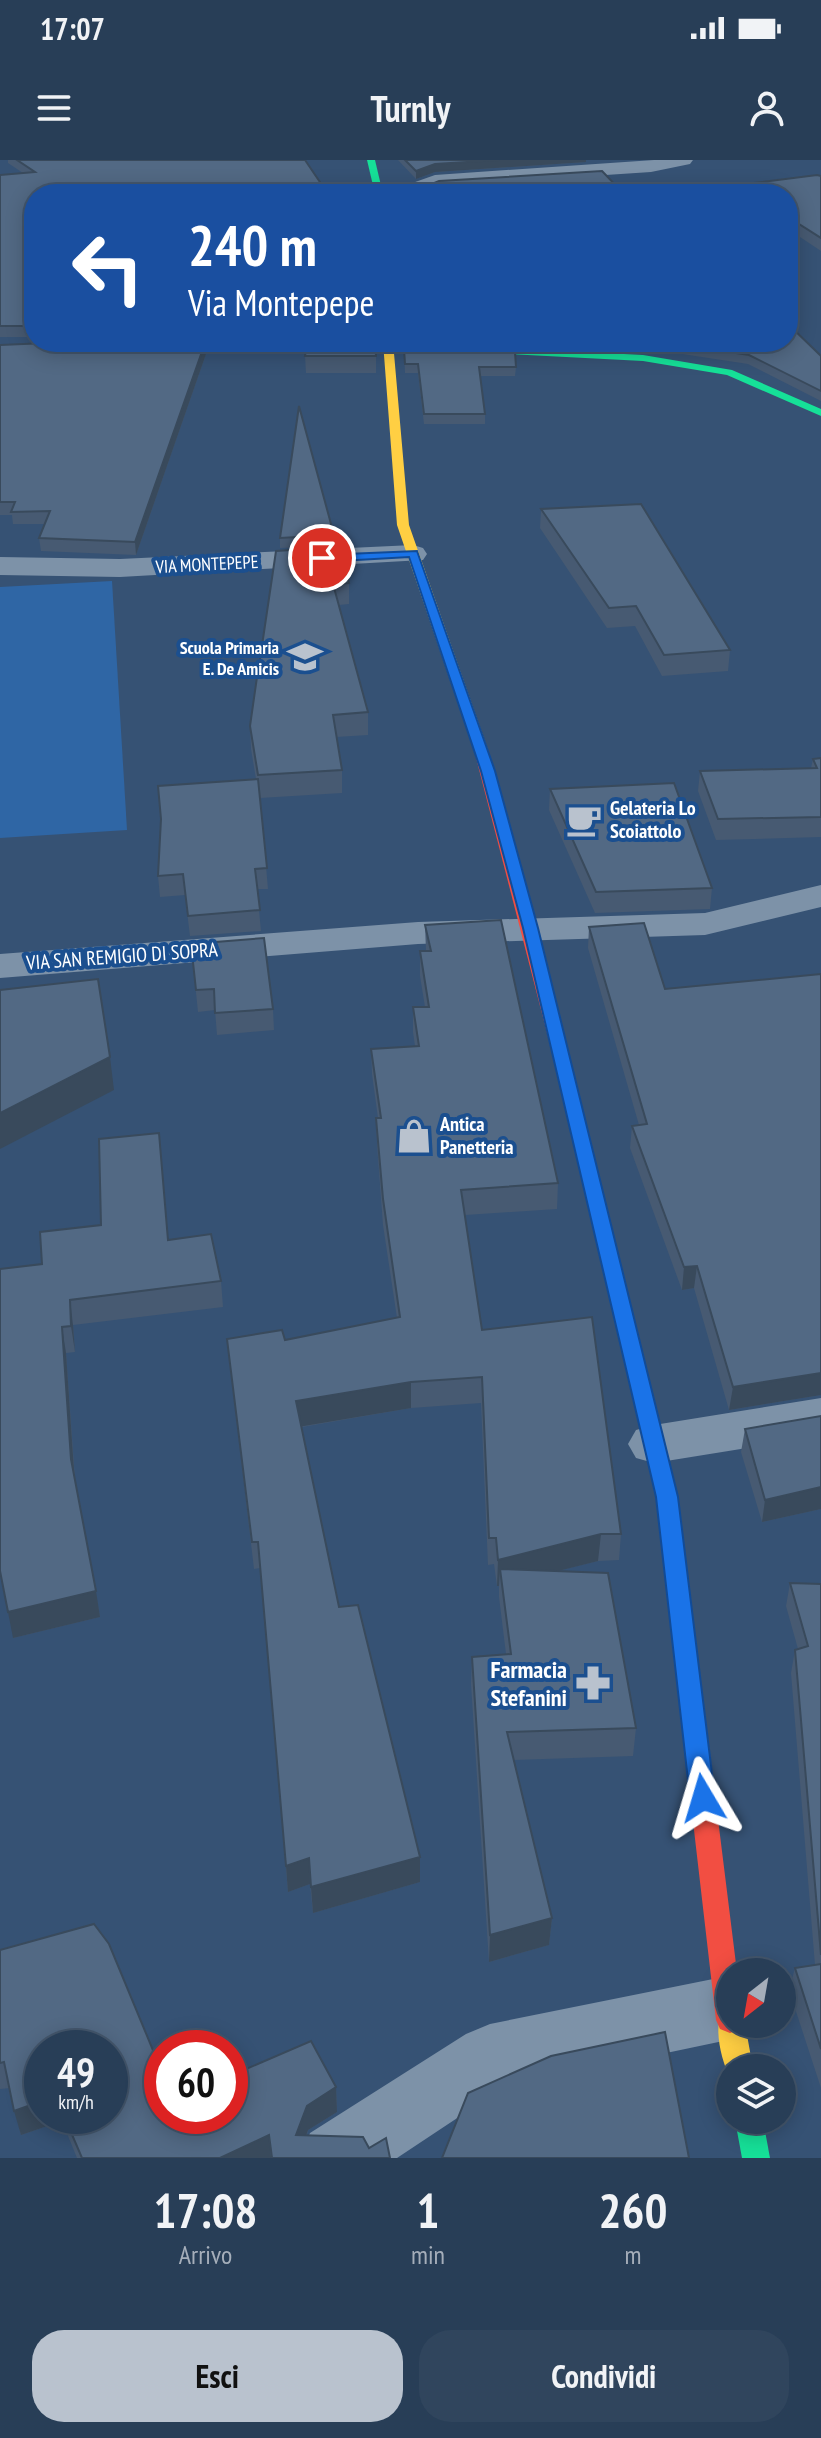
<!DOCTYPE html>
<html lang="it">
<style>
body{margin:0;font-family:"PT Sans Narrow",sans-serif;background:#30455d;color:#f1f3f6;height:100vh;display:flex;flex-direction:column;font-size:30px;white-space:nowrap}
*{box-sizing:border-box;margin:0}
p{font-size:26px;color:#a5aeba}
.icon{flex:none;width:44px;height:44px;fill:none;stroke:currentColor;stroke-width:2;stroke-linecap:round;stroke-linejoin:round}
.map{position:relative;height:1998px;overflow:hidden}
.details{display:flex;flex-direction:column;background:#283e57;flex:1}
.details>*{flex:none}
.banner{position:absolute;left:24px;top:24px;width:774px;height:168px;border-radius:32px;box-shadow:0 4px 20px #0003,0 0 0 2px #44576d;background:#1a4fa0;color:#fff;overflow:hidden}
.needle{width:52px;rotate:211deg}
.tools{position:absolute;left:716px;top:1798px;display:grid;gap:16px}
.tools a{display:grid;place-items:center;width:80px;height:80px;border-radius:50%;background:#283e57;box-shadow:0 4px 20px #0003,0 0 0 2px #44576d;font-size:40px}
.speed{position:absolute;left:24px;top:1870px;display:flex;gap:16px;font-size:40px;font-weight:700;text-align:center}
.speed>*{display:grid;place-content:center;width:104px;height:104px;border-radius:50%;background:#283e57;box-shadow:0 4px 20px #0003,0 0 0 2px #44576d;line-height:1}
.speed small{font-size:20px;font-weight:400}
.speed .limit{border:12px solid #d22;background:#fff;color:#111}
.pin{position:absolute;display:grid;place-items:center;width:68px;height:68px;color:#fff;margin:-34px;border:4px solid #fff;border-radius:50%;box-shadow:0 2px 8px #0007}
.me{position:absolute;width:88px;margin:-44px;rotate:353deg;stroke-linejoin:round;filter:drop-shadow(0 0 6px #0008)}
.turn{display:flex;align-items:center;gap:28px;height:168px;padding:0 32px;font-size:36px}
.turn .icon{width:104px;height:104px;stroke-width:2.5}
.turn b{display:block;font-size:56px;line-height:68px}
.eta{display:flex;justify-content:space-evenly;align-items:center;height:136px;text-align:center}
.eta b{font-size:48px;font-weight:800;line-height:56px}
.button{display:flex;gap:16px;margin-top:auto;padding:16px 32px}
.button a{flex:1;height:92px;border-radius:32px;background:#b9c2ce;color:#111;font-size:32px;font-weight:800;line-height:92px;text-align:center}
.button a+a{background:#30455d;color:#f1f3f6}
.status{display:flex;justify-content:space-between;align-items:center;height:56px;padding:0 40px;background:#283e57;direction:ltr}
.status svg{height:22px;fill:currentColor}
header{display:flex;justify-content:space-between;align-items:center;height:104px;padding:0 32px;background:#283e57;font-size:36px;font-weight:800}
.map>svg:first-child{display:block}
.green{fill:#2f66a5}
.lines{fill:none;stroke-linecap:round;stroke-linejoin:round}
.street{fill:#7d92a8;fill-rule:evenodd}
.fast{fill:#16e098;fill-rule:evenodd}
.slow{fill:#ffcf43;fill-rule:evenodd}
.jam{fill:#f24e42;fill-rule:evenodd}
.wall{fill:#475a72;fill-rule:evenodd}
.shaded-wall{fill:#394a5c}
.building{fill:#526984;stroke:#394a5c;stroke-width:2}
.route{fill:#1a73e8;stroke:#114b97;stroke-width:2}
.labels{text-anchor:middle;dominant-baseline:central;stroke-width:8;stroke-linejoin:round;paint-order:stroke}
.far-street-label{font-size:18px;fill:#fff;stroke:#1b4f8f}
.far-poi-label{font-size:18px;font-weight:bold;fill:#fff;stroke:#1b4f8f;text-anchor:end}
.poi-label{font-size:20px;font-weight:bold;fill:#fff;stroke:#1b4f8f;text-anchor:start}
.street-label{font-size:20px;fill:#fff;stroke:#1b4f8f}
.near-poi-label{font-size:24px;font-weight:bold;fill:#fff;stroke:#1b4f8f;text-anchor:end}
</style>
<div class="status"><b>17:07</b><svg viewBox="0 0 49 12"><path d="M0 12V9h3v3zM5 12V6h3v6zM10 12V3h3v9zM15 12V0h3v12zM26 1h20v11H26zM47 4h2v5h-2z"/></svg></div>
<header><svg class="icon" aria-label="menu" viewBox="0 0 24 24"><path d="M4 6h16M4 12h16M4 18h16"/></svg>Turnly<svg class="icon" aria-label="person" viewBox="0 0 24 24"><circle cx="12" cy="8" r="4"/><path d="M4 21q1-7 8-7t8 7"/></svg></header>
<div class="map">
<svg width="821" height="1998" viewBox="0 0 821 1998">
<rect width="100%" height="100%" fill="#365274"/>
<path class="green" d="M112,421L127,670L0,678V427Z"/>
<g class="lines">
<g class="street">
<path d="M654,0H693L690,4L651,12L438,26L417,34H397L401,27L435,15Z"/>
<path d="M413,385L423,388L427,394L423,400L120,417L0,415V397L120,399Z"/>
<path d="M821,725V747L705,775L418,784L0,818V794L418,762L705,753Z"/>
<path d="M821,1238V1276L654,1303L636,1298L628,1284L636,1270L654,1265Z"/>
<path d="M728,1816L730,1864H754L751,1870L728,1880L504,1927L397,1998H300L310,1973L466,1874L490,1864Z"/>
</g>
<g class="fast">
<path d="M367,0H375L383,34H375Z"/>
<path d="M228,182L508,188L643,195L732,210L821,249V256L727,215L643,201L508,194L146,186L141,183Z"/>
<path d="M563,899L571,904L678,1337L699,1506L695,1513L687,1516L679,1513L675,1506L656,1337L555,904Z"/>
<path d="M735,1960H763L770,1998H742Z"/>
</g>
<g class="slow">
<path d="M383,182H393L409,365L488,590L481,594L474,590L397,365Z"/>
<path d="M730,1851V1864H745L753,1908H730V1918C722,1902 714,1871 721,1855Z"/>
</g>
<g class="jam">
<path d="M481,586L488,590L571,904L569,908H557L555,904L474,590Z"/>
<path d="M687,1496L695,1499L699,1506L737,1812H730V1864H742L740,1869L730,1873L720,1869L716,1860L675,1506L679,1499Z"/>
</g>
</g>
<g class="wall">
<path d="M8,0H305L34,34V177H0V15L23,13L8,3Z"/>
<path d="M398,0H586V2L435,12L416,19Z"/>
<path d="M821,16V91L788,69V34H737L738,25Z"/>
<path d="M429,25L624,34H430L429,33Z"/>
<path d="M438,182H514V183Z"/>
<path d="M538,182H788L821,196V241L748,204L643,188L538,184Z"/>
<path d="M205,183L206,194L136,395L41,391L39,378L45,364H13L12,355H0V185Z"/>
<path d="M404,189L516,207L515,216H480L485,254V264H424L418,213H405Z"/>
<path d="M305,196H376V213H306Z"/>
<path d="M541,349L730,490L728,511L662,516L635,466L607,468L540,368Z"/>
<path d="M334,375V386L280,388V378Z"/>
<path d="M276,391L349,423V444L339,445L368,552V575L336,577L342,610V633L260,638L268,729H257L261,771L190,776L185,735L160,737L158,716L256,619L251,589L250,566L261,517L260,499Z"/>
<path d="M821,598V677L716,680L698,631L700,611L811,608L813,599Z"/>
<path d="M550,629L712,728L710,749L595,753L549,650Z"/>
<path d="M425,765L558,1023L557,1049L465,1055L482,1170L621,1374L619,1400L598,1401L557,1411L636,1568L633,1596L514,1600L552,1758L549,1785L489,1802L471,1524L472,1497L506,1494L499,1437V1426H497L494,1404L488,1405L481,1243L411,1248L302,1267L339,1447L420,1722L313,1753L310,1724L288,1732L260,1408L254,1409L227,1179L285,1180L397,1158L383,1065L377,984L376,958H378L372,914L371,889L415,886L413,872V847H425L420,816V791H426Z"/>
<path d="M589,767L665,829L821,814V1235L729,1250L694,1128L682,1130L630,988L632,966L639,965L588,788Z"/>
<path d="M191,784L273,849L274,870L217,875L215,850L198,852Z"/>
<path d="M168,1080L221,1121L223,1147L73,1165L75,1192L66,1193L75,1319L100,1457L13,1478L42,1104Z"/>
<path d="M821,1256V1349L762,1362L741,1292L745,1269Z"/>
<path d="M790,1423L821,1424V1928L789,1830L795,1808L815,1805L791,1513L795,1490L798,1489L786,1446Z"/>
<path d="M0,1790L162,1956L336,1927L337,1952L308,1970L307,1975L369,1988L390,1998H77L62,1961L21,1975L10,1928L0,1929ZM42,1888L110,1956H42Z"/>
</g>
<g class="shaded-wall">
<path d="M499,0H586V2L435,12L416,19V11L435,4Z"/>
<path d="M205,183L206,194L136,395L135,382Z"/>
<path d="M110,897L114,930L0,989V953Z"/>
<path d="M697,1106L694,1128L682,1130L684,1107Z"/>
<path d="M70,1140L73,1165L75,1192L71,1166Z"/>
<path d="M62,1167L66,1193L75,1325L71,1299Z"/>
<path d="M821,1213V1235L729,1250L733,1227Z"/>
<path d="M411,1222V1248L298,1267L296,1241Z"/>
<path d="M821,1327V1349L762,1362L765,1340Z"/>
<path d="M601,1374L598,1401L502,1425L500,1409L499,1426H497L498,1400Z"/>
<path d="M96,1431L100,1457L13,1478L8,1452Z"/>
<path d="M420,1697V1722L313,1753L311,1727Z"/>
<path d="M309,1698L310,1724L288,1732L286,1706Z"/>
<path d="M552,1758L549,1785L489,1802L490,1775Z"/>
<path d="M336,1927L337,1952L308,1970L298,1998L296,1975L307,1946Z"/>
<path d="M42,1941V1956H61L62,1961L21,1975L14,1951Z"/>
<path d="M269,1975L271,1998H220Z"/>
</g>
<g class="building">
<path d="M17,0H305L328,34H34V166H0V15L35,12Z"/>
<path d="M405,0H499L435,4L416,11Z"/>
<path d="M602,11L624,34H438L429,25L439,21Z"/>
<path d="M817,15L821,16V78L788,57V34H752L738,25Z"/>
<path d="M788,164L821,196V231L749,195L664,182H788Z"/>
<path d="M70,182L205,183L135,382L39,378L50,351L11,352L15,342H0V185Z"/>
<path d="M307,182H375L376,196H305Z"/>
<path d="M404,189L515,192L516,207H479L485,254H424L418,204H405Z"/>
<path d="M299,246L334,375L280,378Z"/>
<path d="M641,344L730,490L664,495L636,446L609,448L541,349Z"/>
<path d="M339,387L349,423L333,424L368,552L333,555L342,610L258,615L250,566L257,517H263L260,499L276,391Z"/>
<path d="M821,598V657L718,659L700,611L817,608L813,599Z"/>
<path d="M258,619L267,708L255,709L260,750L188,756L183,714L158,716L161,659L158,626Z"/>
<path d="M674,623L712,728L596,732L550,629Z"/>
<path d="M501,760L558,1023L461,1030L482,1170L592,1157L621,1374H601L498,1400L496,1378H489L482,1217L411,1222L296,1241L339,1447L358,1445L420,1697L311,1727L309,1698L286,1706L258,1382H252L227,1179L282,1170L285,1180L400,1157L383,1039L376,958H381L371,889L419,886L413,847H429L420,791H431L425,765Z"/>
<path d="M644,763L665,829L821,814V1213L733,1227L697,1106L684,1107L632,966L647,964L589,767Z"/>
<path d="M264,778L273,849L215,853L214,829L196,830L191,784Z"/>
<path d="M98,819L110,897L0,953V830Z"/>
<path d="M159,973L168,1080L211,1074L221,1121L70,1140L71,1166L62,1167L71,1299L96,1431L8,1452L0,1411V1109L42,1104L40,1072L101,1065L99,979Z"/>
<path d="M821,1256V1327L765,1340L745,1269Z"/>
<path d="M500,1409L608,1413L636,1568L507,1572L552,1758L490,1775L472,1497L511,1494Z"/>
<path d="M790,1423L821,1424V1795L795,1490L808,1486Z"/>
<path d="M94,1764L109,1784L162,1912V1956H230V1916L311,1881L336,1927L307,1946L296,1975L363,1977L369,1988L386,1978L390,1998H272L269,1975L220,1998H82L64,1956H110V1888H42V1941L14,1951L4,1902L0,1903V1790Z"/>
<path d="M821,1804V1889L795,1808Z"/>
<path d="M665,1872L689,1998H442L468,1933L551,1896Z"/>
</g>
<path class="route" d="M417,391L495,611L538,768L678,1337L715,1638L712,1645L703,1649L694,1645L690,1638L656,1337L523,768L481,611L409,397L322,402L317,398L322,395Z"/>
<defs>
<g id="school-bare" transform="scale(2.76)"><path d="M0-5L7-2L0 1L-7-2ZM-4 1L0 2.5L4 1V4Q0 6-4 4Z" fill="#b9c2ce" stroke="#1b4f8f" stroke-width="2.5" paint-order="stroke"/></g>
<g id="cafe-bare" transform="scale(2.76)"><path d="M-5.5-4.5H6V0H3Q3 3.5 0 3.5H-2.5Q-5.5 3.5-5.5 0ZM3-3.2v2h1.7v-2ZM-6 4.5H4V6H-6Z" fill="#b9c2ce" stroke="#1b4f8f" stroke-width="2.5" paint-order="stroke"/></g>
<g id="shop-bare" transform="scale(2.76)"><path d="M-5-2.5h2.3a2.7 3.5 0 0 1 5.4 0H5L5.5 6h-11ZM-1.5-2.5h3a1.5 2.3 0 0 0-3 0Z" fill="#b9c2ce" stroke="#1b4f8f" stroke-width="2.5" paint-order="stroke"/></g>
<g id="pharmacy-bare" transform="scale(2.76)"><path d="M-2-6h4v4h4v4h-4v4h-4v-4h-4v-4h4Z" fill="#b9c2ce" stroke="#1b4f8f" stroke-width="2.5" paint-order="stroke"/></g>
</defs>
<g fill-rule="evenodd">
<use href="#school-bare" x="305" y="497"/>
<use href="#cafe-bare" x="584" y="660"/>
<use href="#shop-bare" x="414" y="976"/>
<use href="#pharmacy-bare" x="593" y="1523"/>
</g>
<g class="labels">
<g class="far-street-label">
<text transform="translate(207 404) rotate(-3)">VIA MONTEPEPE</text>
</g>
<g class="far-poi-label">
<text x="279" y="487">Scuola Primaria<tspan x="279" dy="21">E. De Amicis</tspan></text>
</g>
<g class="poi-label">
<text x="610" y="648">Gelateria Lo<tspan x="610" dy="23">Scoiattolo</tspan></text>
<text x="440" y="964">Antica<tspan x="440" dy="23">Panetteria</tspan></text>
</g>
<g class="street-label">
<text transform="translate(122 796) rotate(-4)">VIA SAN REMIGIO DI SOPRA</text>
</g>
<g class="near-poi-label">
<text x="567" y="1509">Farmacia<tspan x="567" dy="28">Stefanini</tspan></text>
</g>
</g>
</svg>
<div class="tools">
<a><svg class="needle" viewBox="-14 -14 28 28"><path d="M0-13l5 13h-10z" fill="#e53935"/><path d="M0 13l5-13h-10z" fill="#a5aeba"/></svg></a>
<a><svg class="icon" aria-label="layers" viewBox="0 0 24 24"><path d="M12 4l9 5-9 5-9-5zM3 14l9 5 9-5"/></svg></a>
</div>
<div class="speed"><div>49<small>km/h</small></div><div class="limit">60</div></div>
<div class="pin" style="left:322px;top:398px;background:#d93025"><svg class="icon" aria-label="arrive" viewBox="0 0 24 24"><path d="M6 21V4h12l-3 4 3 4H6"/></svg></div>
<svg class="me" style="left:703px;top:1638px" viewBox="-20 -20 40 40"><path d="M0-17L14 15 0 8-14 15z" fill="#1a73e8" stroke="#fff" stroke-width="4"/></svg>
<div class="banner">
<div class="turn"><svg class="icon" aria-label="left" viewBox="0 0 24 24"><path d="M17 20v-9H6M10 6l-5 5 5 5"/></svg><div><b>240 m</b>Via Montepepe</div></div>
</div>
</div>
<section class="details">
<div class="eta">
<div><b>17:08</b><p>Arrivo</p></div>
<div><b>1</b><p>min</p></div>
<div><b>260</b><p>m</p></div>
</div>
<div class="button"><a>Esci</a><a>Condividi</a></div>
</section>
